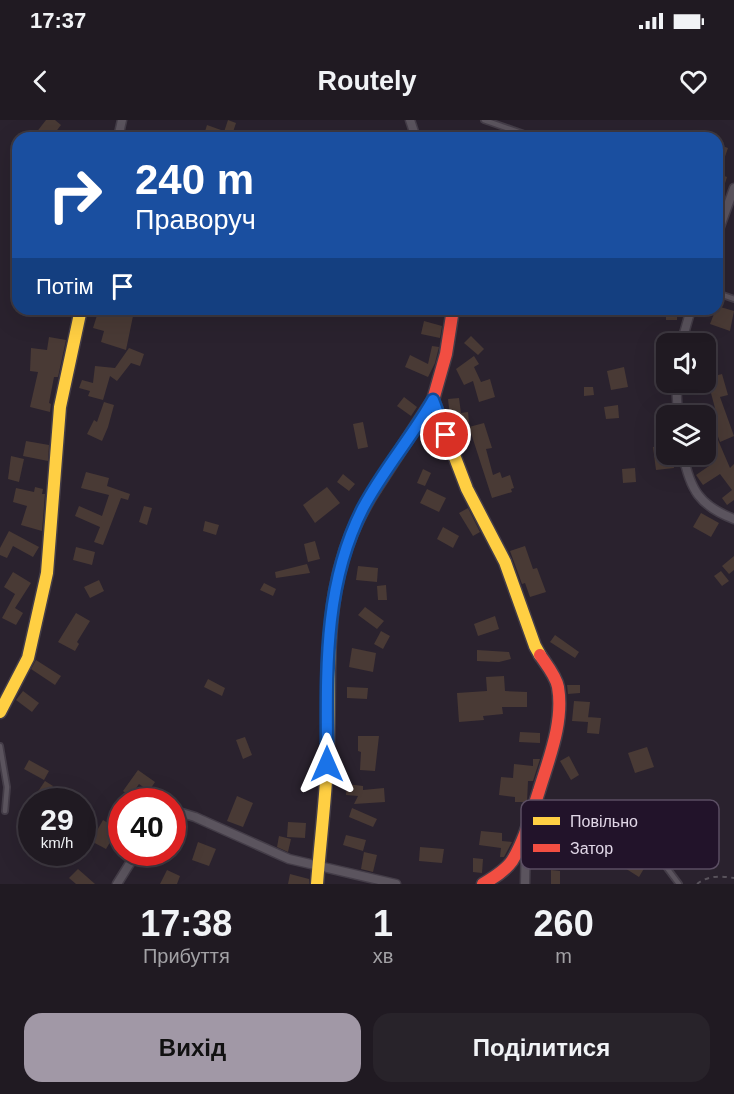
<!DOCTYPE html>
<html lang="uk">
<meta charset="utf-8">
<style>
body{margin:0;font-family:Arial,sans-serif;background:#28232a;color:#f1f3f6;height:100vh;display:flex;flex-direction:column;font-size:22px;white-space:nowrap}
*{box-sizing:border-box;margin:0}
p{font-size:20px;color:#a2a1a5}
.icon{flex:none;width:33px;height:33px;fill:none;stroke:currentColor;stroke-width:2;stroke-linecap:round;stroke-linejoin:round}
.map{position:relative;height:764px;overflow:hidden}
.details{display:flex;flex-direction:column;background:#201a22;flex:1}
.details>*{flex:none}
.top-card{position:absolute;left:12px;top:12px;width:711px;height:183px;border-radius:18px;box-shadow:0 6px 24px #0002,0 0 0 2px #3d3840;background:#1a4fa0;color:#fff;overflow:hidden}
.fabs{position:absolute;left:656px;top:213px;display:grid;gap:12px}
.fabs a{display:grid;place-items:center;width:60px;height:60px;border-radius:12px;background:#201a22;box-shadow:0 6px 24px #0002,0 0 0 2px #3d3840;font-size:30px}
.speed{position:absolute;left:18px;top:668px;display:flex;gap:12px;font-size:30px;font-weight:700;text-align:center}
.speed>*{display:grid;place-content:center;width:78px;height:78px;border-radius:50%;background:#201a22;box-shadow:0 6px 24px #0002,0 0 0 2px #3d3840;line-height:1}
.speed small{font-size:15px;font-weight:400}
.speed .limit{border:9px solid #d22;background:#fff;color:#111}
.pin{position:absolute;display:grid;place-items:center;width:51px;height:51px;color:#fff;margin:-26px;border:3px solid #fff;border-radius:50%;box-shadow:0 2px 6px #0007}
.me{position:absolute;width:66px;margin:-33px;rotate:0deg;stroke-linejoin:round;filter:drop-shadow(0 0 4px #0008)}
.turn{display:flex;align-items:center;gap:21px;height:126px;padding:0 24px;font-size:27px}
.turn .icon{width:78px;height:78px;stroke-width:2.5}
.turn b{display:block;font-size:42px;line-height:51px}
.then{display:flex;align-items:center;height:57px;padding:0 24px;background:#0003;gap:12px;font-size:22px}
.eta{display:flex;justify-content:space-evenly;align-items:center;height:102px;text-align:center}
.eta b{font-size:36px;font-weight:800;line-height:42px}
.action{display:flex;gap:12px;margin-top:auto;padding:12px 24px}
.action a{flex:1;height:69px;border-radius:18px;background:#a198a6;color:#111;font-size:24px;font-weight:800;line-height:69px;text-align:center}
.action a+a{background:#28232a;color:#f1f3f6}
.status{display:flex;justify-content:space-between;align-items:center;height:42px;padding:0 30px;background:#201a22;direction:ltr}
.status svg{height:16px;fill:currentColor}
header{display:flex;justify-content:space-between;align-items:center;height:78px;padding:0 24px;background:#201a22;font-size:27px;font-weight:800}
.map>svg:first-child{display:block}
.building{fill:#493a35}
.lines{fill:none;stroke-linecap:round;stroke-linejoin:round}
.lane-casing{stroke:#443d48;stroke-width:8}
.street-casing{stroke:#443d48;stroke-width:11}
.slow-casing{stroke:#443d48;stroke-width:15}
.jam-casing{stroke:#443d48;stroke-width:15}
.path{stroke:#59535c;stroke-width:2;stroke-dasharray:4.5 4.5;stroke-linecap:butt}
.lane{stroke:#5b545e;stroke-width:4.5}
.street{stroke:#5b545e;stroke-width:8}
.slow{stroke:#ffcf43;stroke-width:12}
.jam{stroke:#f24e42;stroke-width:12}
.route-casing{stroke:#114b97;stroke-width:15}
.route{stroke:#1a73e8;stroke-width:10}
.key{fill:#22132a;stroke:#5b4e63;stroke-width:1.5}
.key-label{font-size:16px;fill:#e1d7e7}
</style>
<div class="status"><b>17:37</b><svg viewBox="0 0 49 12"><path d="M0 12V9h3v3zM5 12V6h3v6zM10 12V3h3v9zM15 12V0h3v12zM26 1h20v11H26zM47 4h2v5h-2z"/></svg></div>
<header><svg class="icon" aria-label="back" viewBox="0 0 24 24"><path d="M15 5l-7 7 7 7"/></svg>Routely<svg class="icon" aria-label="heart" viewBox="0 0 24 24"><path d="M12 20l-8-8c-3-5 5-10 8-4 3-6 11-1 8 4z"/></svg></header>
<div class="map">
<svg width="734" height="764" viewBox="0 0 734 764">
<rect width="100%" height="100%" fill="#2a222e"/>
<g class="building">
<path d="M46,0H55L61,5L51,18H32Z"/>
<path d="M228,0L236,3L231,18L223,15Z"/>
<path d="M207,5L221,10L218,18H203Z"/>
<path d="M717,24L728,28L719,54L727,57L719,82H717Z"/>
<path d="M717,186L734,191L730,211L710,204Z"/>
<path d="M99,189H123L122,193L133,196L126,230L101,222L104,211L93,208Z"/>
<rect x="666" y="189" width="11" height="11"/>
<path d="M424,201L442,206L440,218L421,214Z"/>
<path d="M471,216L484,229L478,235L464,223Z"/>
<path d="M49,217L66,220L58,257H54L49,283L51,284L50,292L30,287L38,252L30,251L31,228L47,230Z"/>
<path d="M432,226L439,227L435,243L428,257L405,247L410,235L428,244Z"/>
<path d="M129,228L144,234L140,246L131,243L117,261L110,256L103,280L88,276L90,271L79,268L82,260L93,263L95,246L115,248Z"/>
<path d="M474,236L479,244L474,247L481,262L490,259L495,277L479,282L473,261L464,265L456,249Z"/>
<path d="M624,247L628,267L611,270L607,251Z"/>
<path d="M722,254L728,275L720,277L734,316L720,322L710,295L716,292L707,258Z"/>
<path d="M584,267H593L594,275L584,276Z"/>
<path d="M404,277L417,287L411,296L397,286Z"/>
<path d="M459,278L461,293L468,292L469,303L451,305L448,279Z"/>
<path d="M104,282L114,285L108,307L102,321L87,314L94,300L97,302Z"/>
<path d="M618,285L619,298L606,299L604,287Z"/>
<path d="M363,302L368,327L358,329L353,304Z"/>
<path d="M484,303L492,328L486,329L493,355L500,352L502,358L510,355L514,368L511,369L512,372L492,378L469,307Z"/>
<path d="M718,320L730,348L734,344V380L727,385L722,378L732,370L720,354L703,365L696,355L709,346L705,336V326Z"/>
<path d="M26,321L49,325L48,341L23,336Z"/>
<path d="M666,325V334H672L674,348L656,350L653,327Z"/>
<path d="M11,336L24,339L19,362L8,359Z"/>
<path d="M635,348L636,362L623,363L622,349Z"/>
<path d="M423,349L431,353L425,366L417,363Z"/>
<path d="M86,352L109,358L107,366L130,374L128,380L121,378L103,425L94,422L100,407L75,396L79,386L102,396L109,375L81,368Z"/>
<path d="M343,354L355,364L349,371L337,362Z"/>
<path d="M35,367L43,369L42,374H45L42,411L21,405L27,386L13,382L16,368L34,372Z"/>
<path d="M327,367L340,383L315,403L303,385Z"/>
<path d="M427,369L446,378L439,392L420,383Z"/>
<path d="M144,386L152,388L147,405L139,402Z"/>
<path d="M468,388L480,412L473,416L459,393Z"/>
<path d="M701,393L719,403L711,417L693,407Z"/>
<path d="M205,401L219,405L216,415L203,411Z"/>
<path d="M443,407L459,416L453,428L437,419Z"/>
<path d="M9,411L39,427L33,437L13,426L7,438L0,435V428Z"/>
<path d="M315,421L320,439L308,442L304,424Z"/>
<path d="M525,426L533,449L537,448L546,472L530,477L525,463L522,464L510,431Z"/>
<path d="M76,427L95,432L92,445L73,440Z"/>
<path d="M734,436V450L729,454L722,446Z"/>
<path d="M307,444L310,453L276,458L275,452Z"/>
<path d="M358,446L378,448L377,462L356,460Z"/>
<path d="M721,451L729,461L722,466L714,456Z"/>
<path d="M13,452L31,463L15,488L23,493L16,505L2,498L15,474L4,467Z"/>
<path d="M99,460L104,471L90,478L84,467Z"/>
<path d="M264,463L276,469L273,476L260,470Z"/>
<path d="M386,465L387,480H378L377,466Z"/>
<path d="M365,487L384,501L377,509L358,495Z"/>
<path d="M76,493L90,501L77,522L79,524L75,531L58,522Z"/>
<path d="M495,496L499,509L478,516L474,504Z"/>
<path d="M381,511L390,516L383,529L374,524Z"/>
<path d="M555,515L579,532L575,538L550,522Z"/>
<path d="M352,528L376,533L373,552L349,547Z"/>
<path d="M477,530L509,532L511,539L499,542L477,541Z"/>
<path d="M36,540L61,556L55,565L31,549Z"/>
<path d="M504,556L505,571L527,572V587H502L503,594L483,596L484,600L459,602L457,573L487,571L486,557Z"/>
<path d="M208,559L225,568L222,576L204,567Z"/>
<path d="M567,565H580V573L568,574Z"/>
<path d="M347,567L368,568L367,579L347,578Z"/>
<path d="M23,571L39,583L32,592L16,580Z"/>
<path d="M574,581L590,582L588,598V597L601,598L599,614L587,613L588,602L572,601Z"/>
<path d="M520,612L540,613V623L519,622Z"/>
<path d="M358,616H379L375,651L360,650L361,632L358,631Z"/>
<path d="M245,617L252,635L243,639L236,620Z"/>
<path d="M647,627L654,647L635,653L628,633Z"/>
<path d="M569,636L579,655L571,660L560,641Z"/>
<path d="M533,639H540L533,661H528L527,682H515V677L499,675L501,657L513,658L514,644L533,646Z"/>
<path d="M29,640L49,651L44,660L24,649Z"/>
<path d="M138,650L155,662L149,671L139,664L130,677L123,671Z"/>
<path d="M45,661L53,666L45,678L37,673Z"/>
<path d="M347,664L363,666V670L384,668L385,682L354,684L358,676L346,675Z"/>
<path d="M237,676L253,683L243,707L227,701Z"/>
<path d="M352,688L377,699L373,707L349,697Z"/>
<path d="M103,700L118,709L106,729L91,721Z"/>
<path d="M288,702L306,703L305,718L287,717Z"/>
<path d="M638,708L647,730L632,736L646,745L639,757L620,745L632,724L627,712Z"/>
<path d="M481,711L502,713V721L512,722L504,737H500L501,728L479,725Z"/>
<path d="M346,715L366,720L363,731L343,725Z"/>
<path d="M279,716L291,719L288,732L277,727Z"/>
<path d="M198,722L216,729L209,746L192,740Z"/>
<path d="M420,727L444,729L442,743L419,741Z"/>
<path d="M364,732L377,735L373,752L361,749Z"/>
<path d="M473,738L483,739L482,753L473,752Z"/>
<path d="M78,749L95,764H76L69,758Z"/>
<path d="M167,750L180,756L177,764H160Z"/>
<path d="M551,750L560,751V764H551Z"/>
<path d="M290,754L309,759V764H288Z"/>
</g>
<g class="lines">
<g class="lane-casing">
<g id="lane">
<path d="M484,0L530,16"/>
<path d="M717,173L734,179"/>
<path d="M0,626L7,667L5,691"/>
<path d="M661,740L679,764"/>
</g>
</g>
<g class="street-casing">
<g id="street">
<path d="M410,0L416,18"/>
<path d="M118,18L122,0"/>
<path d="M717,115L734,68"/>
<path d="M681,224L691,189"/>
<path d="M676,262L678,296"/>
<path d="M683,334C690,370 700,386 734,399"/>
<path d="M172,693H182L195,697L289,739L396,764"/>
<path d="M117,764L137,732"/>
<path d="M525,764L526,716"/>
</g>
</g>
<g class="slow-casing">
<g id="slow">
<path d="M433,280L467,369L505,442L535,526L540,535"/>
<path d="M0,592L28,538L47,453L60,287L81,189"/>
<path d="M317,764C320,724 325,685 327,645C333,544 316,460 375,369"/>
</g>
</g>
<g class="jam-casing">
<g id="jam">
<path d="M375,369L433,280L446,234L453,189"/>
<path d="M483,764C493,758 505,751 512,741C525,720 531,695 539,671C549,638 564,602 558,567C556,556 546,544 540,535"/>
</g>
</g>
<path class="path" d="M697,764C709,755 720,756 734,758"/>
<use href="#lane" class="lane"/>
<use href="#street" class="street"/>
<use href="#slow" class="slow"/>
<use href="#jam" class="jam"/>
</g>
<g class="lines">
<g class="route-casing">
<path id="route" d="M327,644C327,556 322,468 363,388C383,350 412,317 433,280L446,315"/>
</g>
<use href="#route" class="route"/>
</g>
<rect x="521" y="680" width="198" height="69" rx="9" class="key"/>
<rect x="533" y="697" width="27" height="8" fill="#ffcf43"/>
<rect x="533" y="724" width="27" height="8" fill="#f24e42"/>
<g class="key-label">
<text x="570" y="707">Повільно</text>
<text x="570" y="734">Затор</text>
</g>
</svg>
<div class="fabs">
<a><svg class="icon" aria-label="sound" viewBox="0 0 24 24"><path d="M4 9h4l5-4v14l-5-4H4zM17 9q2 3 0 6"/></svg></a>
<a><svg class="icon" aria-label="layers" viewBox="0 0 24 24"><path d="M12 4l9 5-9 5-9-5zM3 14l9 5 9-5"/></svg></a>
</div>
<div class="speed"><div>29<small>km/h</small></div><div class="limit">40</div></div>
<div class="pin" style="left:446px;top:315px;background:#d93025"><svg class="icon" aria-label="arrive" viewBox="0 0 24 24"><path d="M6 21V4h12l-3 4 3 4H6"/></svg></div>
<svg class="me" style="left:327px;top:644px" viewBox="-20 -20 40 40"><path d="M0-17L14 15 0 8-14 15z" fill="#1a73e8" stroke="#fff" stroke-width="4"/></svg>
<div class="top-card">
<div class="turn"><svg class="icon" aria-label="right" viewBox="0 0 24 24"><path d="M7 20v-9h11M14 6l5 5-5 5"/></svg><div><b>240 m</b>Праворуч</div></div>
<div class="then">Потім<svg class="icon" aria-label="arrive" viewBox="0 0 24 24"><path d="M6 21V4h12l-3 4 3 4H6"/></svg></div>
</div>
</div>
<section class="details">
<div class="eta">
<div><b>17:38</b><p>Прибуття</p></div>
<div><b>1</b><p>хв</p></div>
<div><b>260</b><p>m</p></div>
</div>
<div class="action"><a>Вихід</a><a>Поділитися</a></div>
</section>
